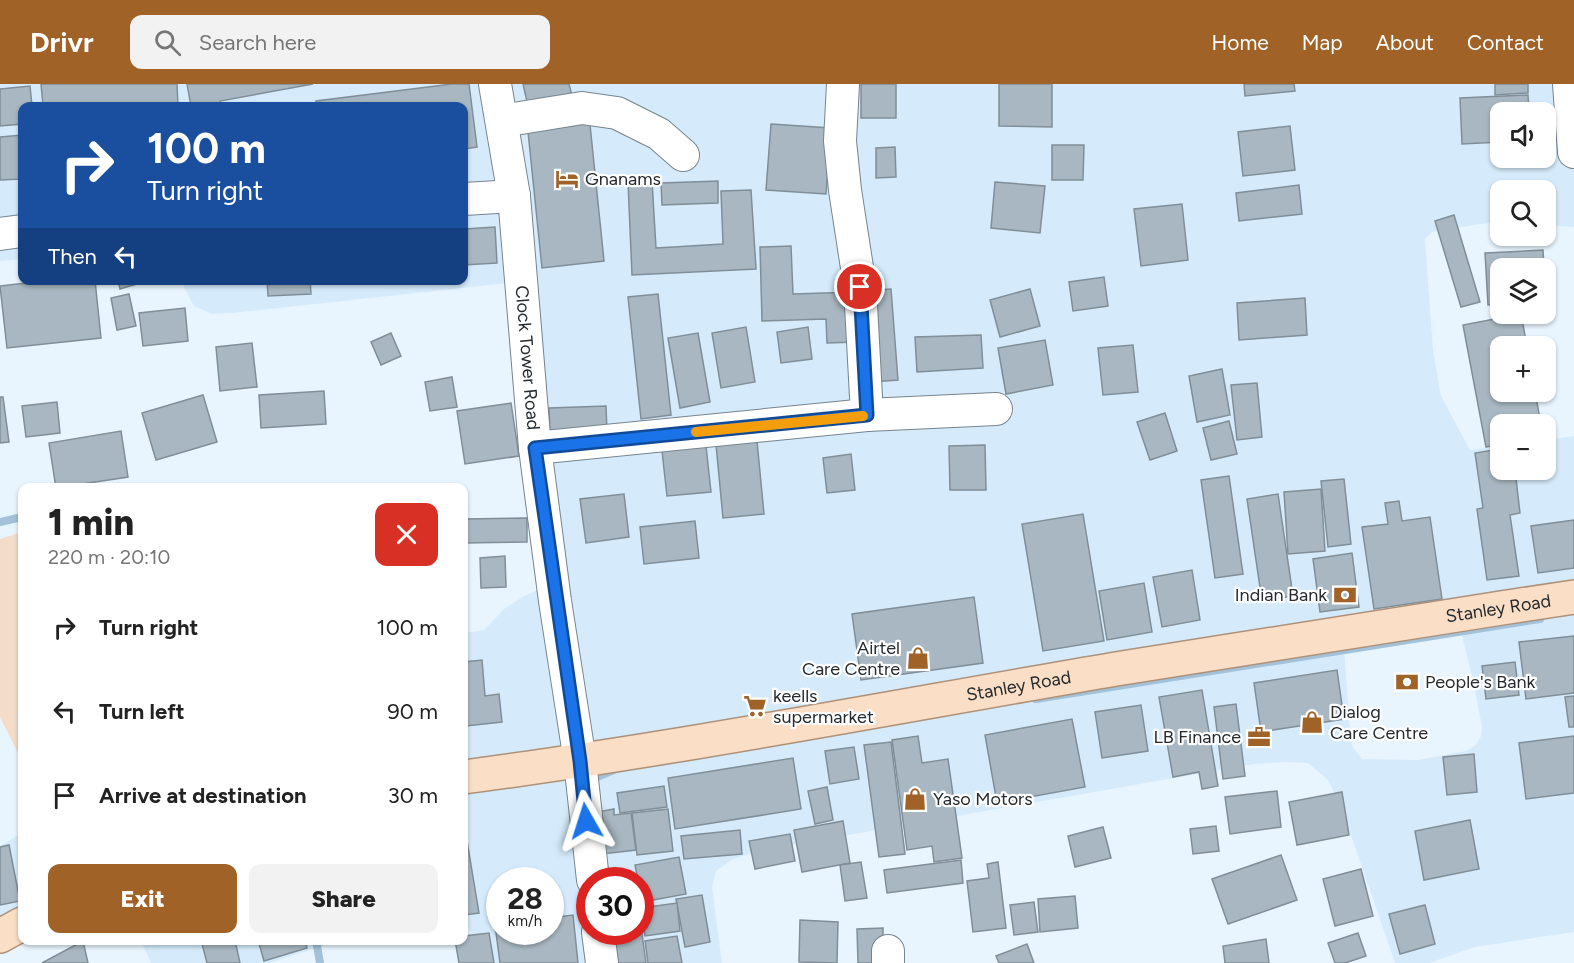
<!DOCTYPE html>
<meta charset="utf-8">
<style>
body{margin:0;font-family:Figtree,sans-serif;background:#f2f2f2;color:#222;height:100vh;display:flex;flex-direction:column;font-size:22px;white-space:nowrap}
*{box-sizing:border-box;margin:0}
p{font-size:20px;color:#767676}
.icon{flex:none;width:33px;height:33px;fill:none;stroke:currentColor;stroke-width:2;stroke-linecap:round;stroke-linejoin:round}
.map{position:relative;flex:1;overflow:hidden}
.sheet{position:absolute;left:18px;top:399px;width:450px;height:462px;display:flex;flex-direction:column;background:#fff;border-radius:12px;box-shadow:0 2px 4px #0004}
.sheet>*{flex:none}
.hud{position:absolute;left:18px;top:18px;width:450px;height:183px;border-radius:12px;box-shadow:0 2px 4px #0004;background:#1a4fa0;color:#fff;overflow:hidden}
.tools{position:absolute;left:1490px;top:18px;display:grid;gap:12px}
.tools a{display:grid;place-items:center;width:66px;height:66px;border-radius:12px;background:#fff;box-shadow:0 2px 4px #0004;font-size:30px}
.speed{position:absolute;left:486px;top:783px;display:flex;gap:12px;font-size:30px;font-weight:700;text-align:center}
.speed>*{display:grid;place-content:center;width:78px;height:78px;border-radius:50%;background:#fff;box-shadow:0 2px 4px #0004;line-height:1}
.speed small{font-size:15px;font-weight:400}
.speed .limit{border:9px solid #d22;background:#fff;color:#111}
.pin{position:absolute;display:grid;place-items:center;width:51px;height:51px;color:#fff;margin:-26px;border:3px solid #fff;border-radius:50%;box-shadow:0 2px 6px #0007}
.me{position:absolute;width:66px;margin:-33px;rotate:354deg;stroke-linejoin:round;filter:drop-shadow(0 0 4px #0008)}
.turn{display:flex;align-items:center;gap:21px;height:126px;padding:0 30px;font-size:27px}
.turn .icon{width:78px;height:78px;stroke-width:2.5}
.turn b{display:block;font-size:42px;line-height:51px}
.then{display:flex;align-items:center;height:57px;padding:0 30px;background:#0003;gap:12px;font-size:22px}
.round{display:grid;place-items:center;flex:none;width:63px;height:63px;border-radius:12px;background:#f2f2f2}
.overview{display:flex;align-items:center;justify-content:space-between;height:102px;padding:0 30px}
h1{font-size:36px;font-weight:800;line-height:45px}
.primary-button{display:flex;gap:12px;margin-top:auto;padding:12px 30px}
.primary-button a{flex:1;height:69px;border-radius:12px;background:#a06227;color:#fff;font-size:24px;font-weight:800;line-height:69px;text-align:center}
.primary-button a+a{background:#f2f2f2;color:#222}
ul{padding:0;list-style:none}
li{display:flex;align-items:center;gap:18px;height:84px;padding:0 30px}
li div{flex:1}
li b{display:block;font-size:22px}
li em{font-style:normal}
header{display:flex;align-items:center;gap:36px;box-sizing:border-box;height:84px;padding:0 30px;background:#a06227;color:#fff}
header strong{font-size:28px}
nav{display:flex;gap:33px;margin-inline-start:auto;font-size:21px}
.search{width:420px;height:54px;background:#f2f2f2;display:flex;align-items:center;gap:15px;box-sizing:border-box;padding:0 21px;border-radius:12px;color:#767676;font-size:22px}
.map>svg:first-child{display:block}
.built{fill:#d5ebfb;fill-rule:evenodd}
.green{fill:#f4dcca}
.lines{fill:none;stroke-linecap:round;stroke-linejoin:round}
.stream{stroke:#a3c2d9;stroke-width:8}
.building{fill:#a8b7c1;stroke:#808e98;stroke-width:1.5}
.minor-casing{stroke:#76848e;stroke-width:34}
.major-casing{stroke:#ae9178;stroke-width:36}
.minor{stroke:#fff;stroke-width:32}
.major{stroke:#fbdec6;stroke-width:33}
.route-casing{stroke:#114b97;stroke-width:15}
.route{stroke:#1a73e8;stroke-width:10}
.slow{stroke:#f59e0b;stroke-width:10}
.labels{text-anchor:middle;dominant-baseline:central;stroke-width:4.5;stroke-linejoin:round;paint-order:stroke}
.poi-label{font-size:18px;fill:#242a2e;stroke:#fff;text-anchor:start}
.street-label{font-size:18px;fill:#242a2e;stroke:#fff}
</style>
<header>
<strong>Drivr</strong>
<div class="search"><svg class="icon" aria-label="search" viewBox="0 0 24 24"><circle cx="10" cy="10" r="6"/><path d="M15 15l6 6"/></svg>Search here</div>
<nav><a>Home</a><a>Map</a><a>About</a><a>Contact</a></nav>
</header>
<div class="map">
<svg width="1574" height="879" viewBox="0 0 1574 879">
<rect width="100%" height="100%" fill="#e9f5fe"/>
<g class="built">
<path d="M0,0H1574V143L1545,141V106H1500V137L1432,148L1425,155L1433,266L1441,312L1470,366L1500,362V386H1545V356L1574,352V848L1475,863L1429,879H1395L1341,722L1328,696L1308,679L1285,678L1254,680L763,766L733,775L716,787L712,803L722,879H480L472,850L464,836V549L484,546L504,525L524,512L545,503L516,198L233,229L212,230L194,222L184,204L183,197L464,196V22H22V175L0,177ZM1500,28H1545V74H1500ZM1457,532L1472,592L1482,643L1481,652L1476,661L1466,667L1418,676L1362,675L1352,662L1350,646L1343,549ZM500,796H550V848H500ZM590,796H640V848H590Z"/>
<path d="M22,749V840L0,852V762Z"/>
<path d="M141,857H338L270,879H151Z"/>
</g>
<path class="green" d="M22,448V677L0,633V455Z"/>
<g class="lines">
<g class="stream">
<path d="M0,438L22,433"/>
<path d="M1036,615L1540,535"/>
<path d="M590,696L616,685"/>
<path d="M316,856L320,879"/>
</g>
</g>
<g class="building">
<path d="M41,0H177L178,22H43Z"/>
<path d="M187,0H313L220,17L221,22H191Z"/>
<path d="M452,0H469L477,63L464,65V22H317L316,17Z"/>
<path d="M523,0H569L572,12L528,22Z"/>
<rect x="861" y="0" width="35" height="34"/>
<path d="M999,0H1052V43L999,42Z"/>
<path d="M1244,0H1294L1295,7L1245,12Z"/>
<path d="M1495,0H1528V9L1495,11Z"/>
<path d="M30,2L32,22H22V40L0,42V5Z"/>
<path d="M1528,11L1529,28H1500V58L1462,60L1460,14Z"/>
<path d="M589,31L604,177L542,184L527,38Z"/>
<path d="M771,40L831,44L826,110L766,106Z"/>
<path d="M1290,42L1295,86L1243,92L1238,48Z"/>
<path d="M22,51V95L0,96V53Z"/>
<path d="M1052,61H1084L1083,96H1052Z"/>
<path d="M895,63L896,93L876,94V64Z"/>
<path d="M652,97L656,164L723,160L721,107L751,106L756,185L632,191L628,98Z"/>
<path d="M718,97V119L662,121L661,99Z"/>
<path d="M995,98L1045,102L1040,149L991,144Z"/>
<path d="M1299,101L1302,130L1239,137L1236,109Z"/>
<path d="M1182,120L1188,176L1141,182L1134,125Z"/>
<path d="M1454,131L1480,218L1461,223L1435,137Z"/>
<path d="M495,143L497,179L464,181V145Z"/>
<path d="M791,162L793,210L856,208L858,258L827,259L826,235L762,237L760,163Z"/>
<path d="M1543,166L1544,184H1500V220L1488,221L1485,169Z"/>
<path d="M1104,193L1108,222L1073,227L1069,198Z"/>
<path d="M52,196H95L101,254L7,264L0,202Z"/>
<path d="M118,196H150L120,205Z"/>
<path d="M199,196H244V198L199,200Z"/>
<path d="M267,196H310L311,210L268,212Z"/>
<path d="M891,205L898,296L872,298L865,207Z"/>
<path d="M1030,205L1040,242L1000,253L990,216Z"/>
<path d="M129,210L136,242L117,246L111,214Z"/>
<path d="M658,210L671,331L641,335L628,213Z"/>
<path d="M1305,214L1307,251L1239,256L1237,219Z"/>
<path d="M185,224L188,257L143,262L139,229Z"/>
<path d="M1521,230L1527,262H1500V308H1535L1541,340H1500V360L1486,363L1463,241Z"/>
<path d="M746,243L755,298L721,304L712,249Z"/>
<path d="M808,243L812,275L781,279L777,248Z"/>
<path d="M391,249L401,272L381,281L371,258Z"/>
<path d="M698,249L710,318L680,324L668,254Z"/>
<path d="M981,251L983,284L917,288L915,253Z"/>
<path d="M1045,256L1053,301L1006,310L998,264Z"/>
<path d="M252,259L257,303L220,307L216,263Z"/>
<path d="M1133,261L1138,308L1103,311L1098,264Z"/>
<path d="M1222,285L1230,331L1197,338L1189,292Z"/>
<path d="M452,293L457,323L430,327L425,298Z"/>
<path d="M1257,299L1262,353L1237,356L1231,301Z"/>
<path d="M324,307L326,340L261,344L259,311Z"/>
<path d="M203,311L217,358L156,376L142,329Z"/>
<path d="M0,313H3L9,358L0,359Z"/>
<path d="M57,318L60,349L26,353L22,322Z"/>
<path d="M511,319L519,372L465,380L457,327Z"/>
<path d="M606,322L607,348L550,350L549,324Z"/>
<path d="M1165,329L1177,367L1150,376L1137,338Z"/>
<path d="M1229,337L1237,370L1211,376L1203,344Z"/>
<path d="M121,347L128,393L56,404L49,359Z"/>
<path d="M757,357L764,430L723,434L716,361Z"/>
<path d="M985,361L986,406H950L949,362Z"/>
<path d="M706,362L711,408L667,412L662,367Z"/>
<path d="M1500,365V386H1515L1520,429L1510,431L1519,492L1487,496L1477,425L1483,424L1475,369Z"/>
<path d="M851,370L855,406L827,409L823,374Z"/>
<path d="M1229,392L1243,490L1215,494L1201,396Z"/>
<path d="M1344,395L1351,460L1328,463L1321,397Z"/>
<path d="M1321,405L1325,467L1288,470L1284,408Z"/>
<path d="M624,410L629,453L586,459L580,415Z"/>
<path d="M1278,410L1293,512L1262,517L1247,415Z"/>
<path d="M1399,417L1402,437L1430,433L1442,515L1374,525L1362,443L1388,440L1385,419Z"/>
<path d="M1083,430L1104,557L1043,567L1022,440Z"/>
<path d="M527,434V458L464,459V435Z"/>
<path d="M1574,436V484L1538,489L1531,442Z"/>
<path d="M695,437L699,474L644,480L640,443Z"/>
<path d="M1352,469L1359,523L1320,528L1313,475Z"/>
<path d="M505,472L506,503L481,504L480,474Z"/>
<path d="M1192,486L1200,536L1162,543L1153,493Z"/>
<path d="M1144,499L1152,548L1107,556L1099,507Z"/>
<path d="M974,513L983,579L861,596L852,530Z"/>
<path d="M1574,552V609L1526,615L1519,558Z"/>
<path d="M482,576L485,612L499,610L502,638L466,642L464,578Z"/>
<path d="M1515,578L1519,611L1486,615L1482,582Z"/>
<path d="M1337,586L1344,635L1261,648L1254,599Z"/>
<path d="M1202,606L1218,702L1202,705L1199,688L1173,693L1159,613Z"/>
<path d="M1574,612V643H1569L1565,613Z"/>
<path d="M1236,620L1245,692L1223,695L1214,623Z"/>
<path d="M1141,621L1148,667L1102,674L1095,628Z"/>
<path d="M1072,635L1085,703L997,719L985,651Z"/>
<path d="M918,652L922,679L948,675L962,774L934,778L932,762L907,766L892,656Z"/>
<path d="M1574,652V709L1526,715L1519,659Z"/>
<path d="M891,658L905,770L879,773L864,661Z"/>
<path d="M854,663L859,695L830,700L825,667Z"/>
<path d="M1474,670L1477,708L1447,711L1443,673Z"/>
<path d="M793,674L801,725L675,745L668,694Z"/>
<path d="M664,702L667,723L620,729L617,709Z"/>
<path d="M827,703L833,736L815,740L808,707Z"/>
<path d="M1277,707L1281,743L1230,750L1225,713Z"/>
<path d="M1342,708L1349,751L1297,761L1289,718Z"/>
<path d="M614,725V731L631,729L636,766L602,770L597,728Z"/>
<path d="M668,725L673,767L637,771L632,729Z"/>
<path d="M1470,736L1479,785L1424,796L1415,747Z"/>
<path d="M843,737L850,779L802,788L794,746Z"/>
<path d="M1216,742L1219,767L1193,770L1190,745Z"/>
<path d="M1103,743L1111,774L1075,783L1068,752Z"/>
<path d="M464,745H465L479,829L464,831Z"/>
<path d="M740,746L742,770L684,775L681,752Z"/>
<path d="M790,750L795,777L755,785L749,757Z"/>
<path d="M9,761L20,817L0,821V763Z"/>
<path d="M1281,771L1297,816L1228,840L1212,795Z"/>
<path d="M679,773L686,810L642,818L640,796H638L635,781Z"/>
<path d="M961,776L963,799L887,809L884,786Z"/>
<path d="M861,778L867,814L845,817L840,781Z"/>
<path d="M998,778L1006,844L973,848L967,797L989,794L987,780Z"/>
<path d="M1361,785L1373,832L1335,842L1323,795Z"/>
<path d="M702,811L710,858L685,863L676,815Z"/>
<path d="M1075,812L1078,844L1040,848L1038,815Z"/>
<path d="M1034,818L1038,848L1014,851L1010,821Z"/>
<path d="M677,819L680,847L645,852L641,824Z"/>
<path d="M1425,821L1435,860L1400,870L1389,830Z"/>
<path d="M573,831L578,879H500L495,841H500V848H550V834Z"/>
<path d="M640,836L646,879H610L606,848H640Z"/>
<path d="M800,836L838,838L837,879L799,878Z"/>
<path d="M883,844V879H858L857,845Z"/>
<path d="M489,849L494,879H459L455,856H464V852Z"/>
<path d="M1358,849L1366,872L1345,879H1335L1328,859Z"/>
<path d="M677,852L682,879H648L645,857Z"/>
<path d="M1266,855L1269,879H1225L1223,862Z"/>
<path d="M201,856H235L240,879H207Z"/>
<path d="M258,856H305L307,864L264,877Z"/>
<path d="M83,857L88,879H42Z"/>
<path d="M1027,860L1034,879H999L996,872Z"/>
</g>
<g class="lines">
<g class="minor-casing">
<g id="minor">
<path id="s1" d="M495,0L514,112L535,364L555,517L580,677L593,796"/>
<path d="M843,0L840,57L845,106L860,203L867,331"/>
<path d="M1569,0L1574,68"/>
<path d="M502,37L582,24L617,29L659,50L683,71"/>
<path d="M464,115L514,112"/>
<path d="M0,150L22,147"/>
<path d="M535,364L867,331L996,325"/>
<path d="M598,848L602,879"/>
<path d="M888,879V867"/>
</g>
</g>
<g class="major-casing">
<g id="major">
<path id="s2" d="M464,693C682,664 899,622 1116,585C1268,560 1421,536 1574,513"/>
<path d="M0,852L22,840"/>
</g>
</g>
<use href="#minor" class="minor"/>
<use href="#major" class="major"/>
</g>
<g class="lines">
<g class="route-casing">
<path id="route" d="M586,737L580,677L535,364L867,331L860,203"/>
</g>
<use href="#route" class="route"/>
<path class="slow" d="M696,348L863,332"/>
</g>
<defs>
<g id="hotel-bare" transform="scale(1.8)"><path d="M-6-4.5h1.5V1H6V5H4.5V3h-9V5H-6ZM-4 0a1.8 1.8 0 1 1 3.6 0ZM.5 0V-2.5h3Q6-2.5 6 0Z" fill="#a06227" stroke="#fff" stroke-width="2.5" paint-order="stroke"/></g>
<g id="bank-bare" transform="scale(1.8)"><path d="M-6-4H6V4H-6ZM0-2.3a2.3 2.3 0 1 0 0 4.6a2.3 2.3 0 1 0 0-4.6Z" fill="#a06227" stroke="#fff" stroke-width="2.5" paint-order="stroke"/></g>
<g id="shop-bare" transform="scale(1.8)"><path d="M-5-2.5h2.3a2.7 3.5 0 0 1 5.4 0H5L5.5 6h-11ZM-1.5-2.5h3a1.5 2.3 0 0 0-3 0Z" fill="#a06227" stroke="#fff" stroke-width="2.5" paint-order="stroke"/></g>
<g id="supermarket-bare" transform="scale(1.8)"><path d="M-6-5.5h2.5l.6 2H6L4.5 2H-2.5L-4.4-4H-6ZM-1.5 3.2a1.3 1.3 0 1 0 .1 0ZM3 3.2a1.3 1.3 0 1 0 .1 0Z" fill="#a06227" stroke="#fff" stroke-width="2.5" paint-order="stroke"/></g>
<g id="office-bare" transform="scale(1.8)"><path d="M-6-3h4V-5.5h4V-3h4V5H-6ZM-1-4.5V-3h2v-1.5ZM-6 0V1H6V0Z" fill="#a06227" stroke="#fff" stroke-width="2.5" paint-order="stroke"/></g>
</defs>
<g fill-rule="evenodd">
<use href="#hotel-bare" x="567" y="95"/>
<use href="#bank-bare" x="1345" y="511"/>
<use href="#shop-bare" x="918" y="574"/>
<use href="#bank-bare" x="1407" y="598"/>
<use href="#supermarket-bare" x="755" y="622"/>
<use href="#shop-bare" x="1312" y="638"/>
<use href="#office-bare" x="1259" y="653"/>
<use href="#shop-bare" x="915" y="715"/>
</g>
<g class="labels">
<g class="poi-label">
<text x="585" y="95">Gnanams</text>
<text x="1327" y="511" text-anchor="end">Indian Bank</text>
<text x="900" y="564" text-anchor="end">Airtel<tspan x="900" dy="21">Care Centre</tspan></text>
<text x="1425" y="598">People's Bank</text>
<text x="773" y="612">keells<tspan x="773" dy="21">supermarket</tspan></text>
<text x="1330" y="628">Dialog<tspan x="1330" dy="21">Care Centre</tspan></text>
<text x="1241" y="653" text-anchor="end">LB Finance</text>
<text x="933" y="715">Yaso Motors</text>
</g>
<g class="street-label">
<text stroke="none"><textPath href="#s1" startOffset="276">Clock Tower Road</textPath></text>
<text stroke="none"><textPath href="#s2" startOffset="1048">Stanley Road</textPath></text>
<text stroke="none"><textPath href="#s2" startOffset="562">Stanley Road</textPath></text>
</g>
</g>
</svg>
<div class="tools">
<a><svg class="icon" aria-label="sound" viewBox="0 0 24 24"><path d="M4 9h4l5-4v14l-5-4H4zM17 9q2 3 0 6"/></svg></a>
<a><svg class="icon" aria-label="search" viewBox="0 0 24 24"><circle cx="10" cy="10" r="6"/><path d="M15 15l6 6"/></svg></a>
<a><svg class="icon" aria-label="layers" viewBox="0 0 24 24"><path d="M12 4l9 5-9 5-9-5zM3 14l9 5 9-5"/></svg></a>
<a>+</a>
<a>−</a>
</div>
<div class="speed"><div>28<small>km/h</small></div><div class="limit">30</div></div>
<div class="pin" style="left:860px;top:203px;background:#d93025"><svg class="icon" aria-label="arrive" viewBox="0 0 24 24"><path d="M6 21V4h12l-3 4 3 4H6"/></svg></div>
<svg class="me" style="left:586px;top:737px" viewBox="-20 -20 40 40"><path d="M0-17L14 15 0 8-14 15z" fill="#1a73e8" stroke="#fff" stroke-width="4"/></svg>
<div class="hud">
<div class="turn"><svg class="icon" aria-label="right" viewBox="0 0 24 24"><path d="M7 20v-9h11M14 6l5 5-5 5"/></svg><div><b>100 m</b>Turn right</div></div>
<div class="then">Then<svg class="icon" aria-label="left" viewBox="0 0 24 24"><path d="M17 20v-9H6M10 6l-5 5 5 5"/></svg></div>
</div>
<section class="sheet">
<div class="overview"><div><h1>1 min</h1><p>220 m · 20:10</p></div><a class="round" style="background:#d93025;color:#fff"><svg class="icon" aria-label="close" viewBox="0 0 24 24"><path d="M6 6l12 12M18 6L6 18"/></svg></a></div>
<ul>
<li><svg class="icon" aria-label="right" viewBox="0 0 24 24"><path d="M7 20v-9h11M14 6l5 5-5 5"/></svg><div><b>Turn right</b></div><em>100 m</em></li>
<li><svg class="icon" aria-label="left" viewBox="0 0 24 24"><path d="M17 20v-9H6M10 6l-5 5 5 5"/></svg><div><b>Turn left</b></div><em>90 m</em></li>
<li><svg class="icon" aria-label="arrive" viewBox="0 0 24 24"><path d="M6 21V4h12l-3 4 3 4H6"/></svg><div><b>Arrive at destination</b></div><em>30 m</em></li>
</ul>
<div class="primary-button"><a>Exit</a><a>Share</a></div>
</section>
</div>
